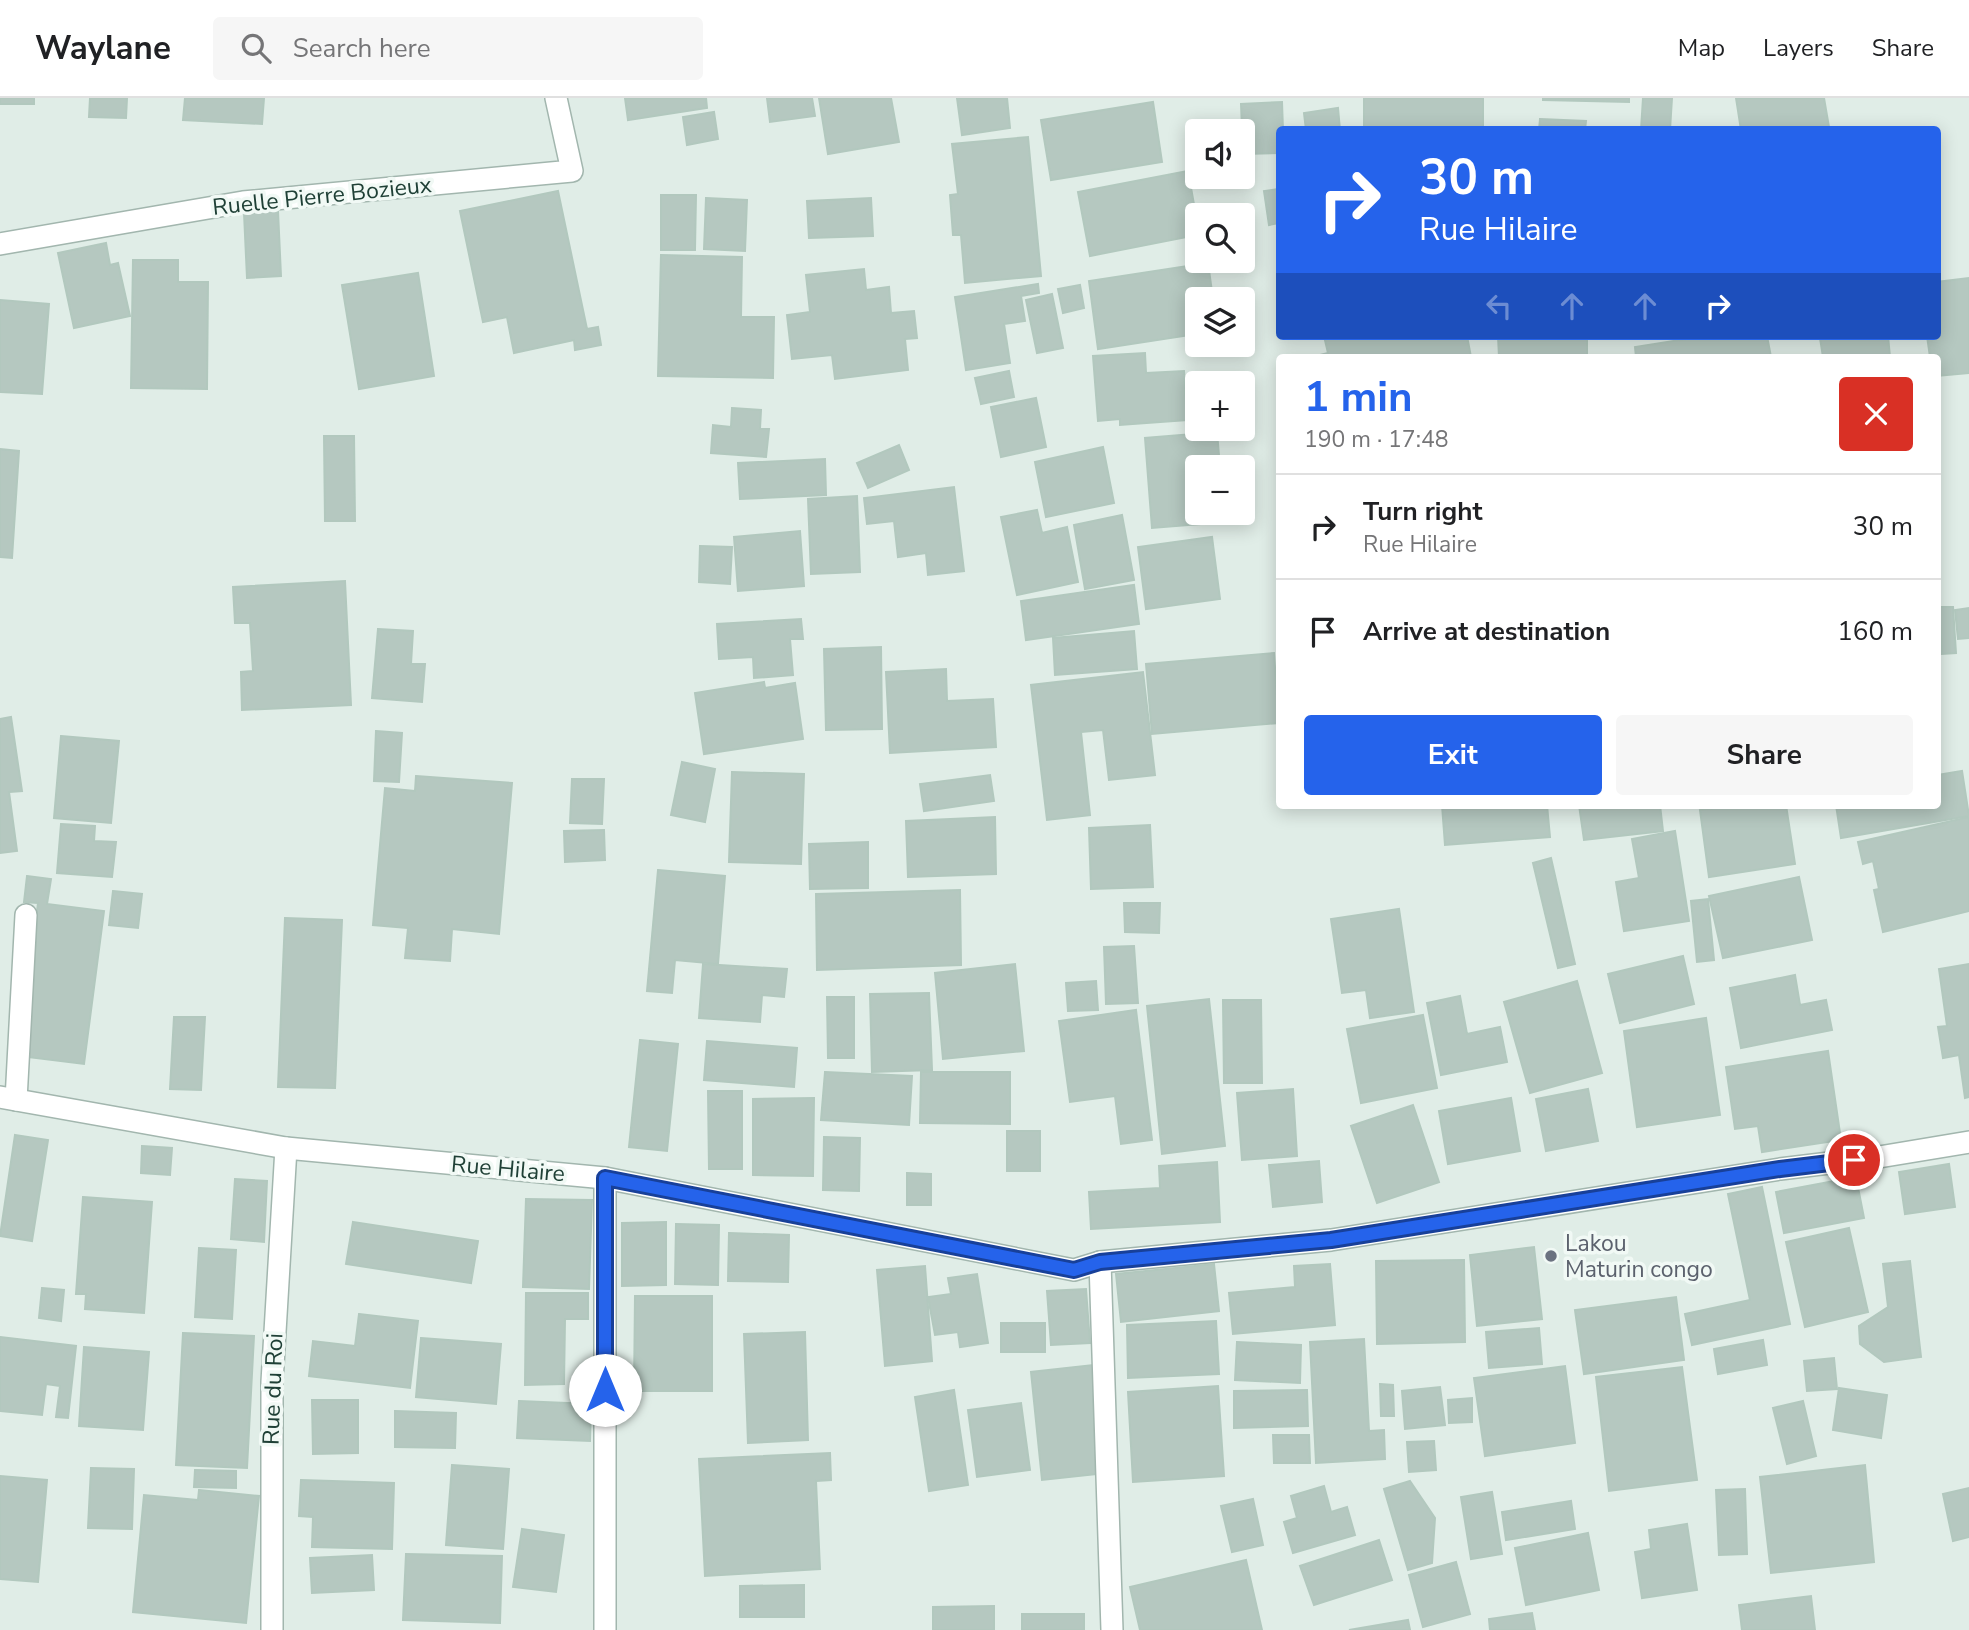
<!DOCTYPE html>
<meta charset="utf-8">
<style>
body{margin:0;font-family:"Nunito Sans",sans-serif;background:#f6f6f6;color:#202124;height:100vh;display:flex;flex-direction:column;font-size:26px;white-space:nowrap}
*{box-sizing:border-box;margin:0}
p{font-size:23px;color:#757577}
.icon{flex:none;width:38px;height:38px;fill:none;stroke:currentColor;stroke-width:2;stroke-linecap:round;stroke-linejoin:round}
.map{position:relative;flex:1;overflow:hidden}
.side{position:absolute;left:1276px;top:256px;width:665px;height:455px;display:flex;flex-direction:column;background:#fff;border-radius:7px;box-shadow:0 4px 18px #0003}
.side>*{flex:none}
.hud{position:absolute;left:1276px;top:28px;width:665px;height:214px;border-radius:7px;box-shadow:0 4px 18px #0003;background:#2563eb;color:#fff;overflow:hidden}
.buttons{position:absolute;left:1185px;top:21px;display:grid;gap:14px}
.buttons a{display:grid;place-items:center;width:70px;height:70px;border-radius:7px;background:#fff;box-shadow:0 4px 18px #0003;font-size:35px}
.pin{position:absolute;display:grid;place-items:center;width:60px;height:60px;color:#fff;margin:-30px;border:4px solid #fff;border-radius:50%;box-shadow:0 2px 7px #0007}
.me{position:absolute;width:77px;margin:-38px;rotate:0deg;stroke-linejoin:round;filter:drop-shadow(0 0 5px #0008)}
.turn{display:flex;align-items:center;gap:24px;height:147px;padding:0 28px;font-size:32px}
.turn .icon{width:91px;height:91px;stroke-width:2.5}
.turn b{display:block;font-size:49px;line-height:60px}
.lanes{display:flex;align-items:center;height:66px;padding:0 28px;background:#0003;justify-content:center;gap:35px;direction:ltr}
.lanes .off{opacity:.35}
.round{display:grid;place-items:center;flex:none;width:74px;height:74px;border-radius:7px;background:#f6f6f6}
.headline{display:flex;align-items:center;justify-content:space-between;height:119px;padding:0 28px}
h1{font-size:42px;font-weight:700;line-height:52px;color:#2563eb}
.button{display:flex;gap:14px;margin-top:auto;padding:14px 28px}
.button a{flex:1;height:80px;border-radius:7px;background:#2563eb;color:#fff;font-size:28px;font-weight:700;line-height:80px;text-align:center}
.button a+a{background:#f6f6f6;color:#202124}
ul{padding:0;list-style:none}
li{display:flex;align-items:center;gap:21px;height:105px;padding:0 28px;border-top:2px solid #e0e0e0}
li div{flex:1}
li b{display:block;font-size:26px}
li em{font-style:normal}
header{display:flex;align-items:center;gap:42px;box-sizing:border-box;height:98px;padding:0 35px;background:#fff;border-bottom:2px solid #e0e0e0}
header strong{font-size:33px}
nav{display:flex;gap:38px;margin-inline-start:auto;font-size:24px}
.search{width:490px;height:63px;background:#f6f6f6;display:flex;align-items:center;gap:18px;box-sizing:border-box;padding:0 24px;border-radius:7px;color:#757577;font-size:26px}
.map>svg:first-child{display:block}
.building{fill:#b5c8c0;stroke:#b2c8be;stroke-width:2}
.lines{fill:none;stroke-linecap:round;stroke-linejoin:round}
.minor-casing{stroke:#a2b6ae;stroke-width:24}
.minor{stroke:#fff;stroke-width:21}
.route-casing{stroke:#184099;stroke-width:18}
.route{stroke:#2563eb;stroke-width:12}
.worship-dot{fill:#6b7280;stroke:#f1f9f5;stroke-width:2.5}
.labels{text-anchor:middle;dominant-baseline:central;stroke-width:7;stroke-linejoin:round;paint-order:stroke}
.street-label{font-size:23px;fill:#1f4036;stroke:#f1f9f5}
.worship-label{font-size:23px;fill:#5b616d;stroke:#f1f9f5;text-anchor:start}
</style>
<header>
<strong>Waylane</strong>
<div class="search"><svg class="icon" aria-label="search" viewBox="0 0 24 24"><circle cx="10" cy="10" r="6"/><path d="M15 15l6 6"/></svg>Search here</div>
<nav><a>Map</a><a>Layers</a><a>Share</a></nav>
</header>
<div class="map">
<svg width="1969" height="1532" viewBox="0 0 1969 1532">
<rect width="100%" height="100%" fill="#e0ede7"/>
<g class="building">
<rect x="0" y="0" width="34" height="6"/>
<path d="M90,0H127L126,20L89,19Z"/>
<path d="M185,0H264L262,26L183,22Z"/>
<path d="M625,0H706L707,10L628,22Z"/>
<path d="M767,0H812L815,18L770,24Z"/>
<path d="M819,0H891L899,44L828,56Z"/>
<path d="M957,0H1007L1010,30L962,37Z"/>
<rect x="1364" y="0" width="119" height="32"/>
<path d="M1543,0H1629V4L1543,2Z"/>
<path d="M1643,0H1672L1670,32H1641Z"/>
<path d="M1736,0H1824L1829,29L1819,32H1741Z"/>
<path d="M1153,4L1162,64L1051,82L1041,22Z"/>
<path d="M1282,4L1283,32H1279V55L1243,56L1241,6Z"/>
<path d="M1338,10L1340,32H1306L1304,15Z"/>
<path d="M714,14L718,41L687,47L683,19Z"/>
<path d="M1540,21L1586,23L1585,32H1539Z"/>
<path d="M1028,39L1041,178L965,185L961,137H953L950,97L958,96L952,46Z"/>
<path d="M1188,73L1197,123V137L1090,158L1078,94Z"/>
<path d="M1279,91V125L1269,127L1264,93Z"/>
<path d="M558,93L587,231L598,229L601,247L575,252L574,242L514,255L507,219L483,224L460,113Z"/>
<path d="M661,97H696L695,152H661Z"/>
<path d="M706,100L747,102L745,153L704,151Z"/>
<path d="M871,100L873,138L809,140L807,103Z"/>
<path d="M278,113L281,178L247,180L244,115Z"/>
<path d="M106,145L110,167L118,165L130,218L74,230L58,155Z"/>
<path d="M661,157L742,159L741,219H774L773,280L658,278Z"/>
<path d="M133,162H178V184H208L207,291L131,290Z"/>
<path d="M1208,165L1213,201H1197V236L1098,251L1089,183Z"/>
<path d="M864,171L866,192L889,189L891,215L914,213L917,240L905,241L908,272L835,281L832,257L792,261L787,217L810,214L806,177Z"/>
<path d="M418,175L434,278L359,291L342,187Z"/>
<path d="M1969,180V275L1937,278V259H1930L1927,238H1937V184Z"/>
<path d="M1038,186L1039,195L1021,198L1025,223L1004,226L1010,265L966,272L955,199Z"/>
<path d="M1080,187L1084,210L1063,215L1058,191Z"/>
<path d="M1052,196L1063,250L1037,255L1026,202Z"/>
<path d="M0,202L49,206L42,296L0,294Z"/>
<path d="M1324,238H1467L1471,259H1312L1328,255Z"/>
<path d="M1498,238H1587V259H1499Z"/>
<path d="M1705,238H1767L1771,259H1636L1635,249Z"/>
<path d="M1835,238H1888L1890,259H1823L1820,240Z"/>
<path d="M1145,255L1146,275L1184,273L1187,322L1120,327V321L1098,323L1093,258Z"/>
<path d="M1009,273L1014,299L981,306L975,280Z"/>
<path d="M1036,300L1046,349L1001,359L991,309Z"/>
<path d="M732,310L761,312L760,331H769L766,359L711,355L713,327L731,329Z"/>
<path d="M1217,334L1220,369H1197V415H1224L1225,424L1152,430L1145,340Z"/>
<path d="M324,338H354L355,423H325Z"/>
<path d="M899,347L909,372L868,390L857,365Z"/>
<path d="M1103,349L1114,405L1046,419L1035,364Z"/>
<path d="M0,351L19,353L12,460L0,459Z"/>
<path d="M825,361L826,397L740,401L738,365Z"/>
<path d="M954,389L964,473L928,477L926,455L898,459L894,423L867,426L864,400Z"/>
<path d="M857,398L860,474L811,476L808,401Z"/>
<path d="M1037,412L1042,435L1067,429L1078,484L1017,497L1001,419Z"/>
<path d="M1122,417L1134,482L1085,491L1074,427Z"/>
<path d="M800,433L804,488L738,493L734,439Z"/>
<path d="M1212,439L1220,501L1146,511L1138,449Z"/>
<path d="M700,448L732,449L730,486L699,484Z"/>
<path d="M345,483L351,607L242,612L241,574L253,573L250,525H235L233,489Z"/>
<path d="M1134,487L1139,526L1026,542L1021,503Z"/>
<path d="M1939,509H1953L1956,555L1942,556Z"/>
<path d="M1969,510V540L1958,541L1955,512Z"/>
<path d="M801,521L803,541H790L793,577L754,580L753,559L719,561L717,526Z"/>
<path d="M378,531L413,533L411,566H425L422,604L372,600Z"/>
<path d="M1134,533L1137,571L1055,577L1053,540Z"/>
<path d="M881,549L882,631L826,632L824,551Z"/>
<path d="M1274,555L1279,625L1152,636L1146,566Z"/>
<path d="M946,571L947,603L993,601L996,649L890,655L886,574Z"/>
<path d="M1143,574L1155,677L1109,682L1103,632L1081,634L1090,717L1047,722L1031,587Z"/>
<path d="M764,584L765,590L795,585L803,641L704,656L695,595Z"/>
<path d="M11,619L22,693L9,694L17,753L0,755V621Z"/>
<path d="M376,633L402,635L399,684L374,683Z"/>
<path d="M61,638L119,643L111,725L54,720Z"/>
<path d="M682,664L715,671L705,724L671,717Z"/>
<path d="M1962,673L1969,718L1841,740L1836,707H1937V677Z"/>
<path d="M732,674L804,676L801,766L729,764Z"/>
<path d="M990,677L994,703L924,713L920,686Z"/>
<path d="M416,678L512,685L499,836L452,831L450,863L405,860L408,830L373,827L385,690L415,693Z"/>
<path d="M572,681H604L602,726L570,725Z"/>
<path d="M1442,707H1547L1550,739L1445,747Z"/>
<path d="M1579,707H1660L1663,733L1584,742Z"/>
<path d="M1732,707H1786L1795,766L1709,779L1700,712Z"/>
<path d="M995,719L996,776L908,779L906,723Z"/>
<path d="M1969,719V813L1883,834L1874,792L1879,791L1873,763L1863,766L1858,744Z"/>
<path d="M61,726L95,728L94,743L116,744L112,779L57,775Z"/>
<path d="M1150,727L1153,789L1091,791L1089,730Z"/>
<path d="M604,732L605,762L565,764L564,733Z"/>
<path d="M1675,733L1689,823L1624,833L1616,784L1639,780L1632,741Z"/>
<path d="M868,744V790L810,791L809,746Z"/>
<path d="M1551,760L1575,866L1558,870L1533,765Z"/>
<path d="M658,772L725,778L718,866L675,862L672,895L647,893Z"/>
<path d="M27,778L51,781L47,806L104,813L84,966L19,958L38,805L24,804Z"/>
<path d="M1799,779L1812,842L1723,860L1709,798Z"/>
<path d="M960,792L961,867L817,872L816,796Z"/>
<path d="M113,793L142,796L138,830L109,827Z"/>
<path d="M1708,801L1714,862L1697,864L1691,803Z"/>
<path d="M1124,805H1160L1159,835L1125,834Z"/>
<path d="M1399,811L1414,914L1370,920L1366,892L1342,895L1331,821Z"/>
<path d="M285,820L342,822L335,990L278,989Z"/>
<path d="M1134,848L1138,905L1106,906L1104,849Z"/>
<path d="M1683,858L1694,906L1620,925L1608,876Z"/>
<path d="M703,866L787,871L784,899L762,897L760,924L699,920Z"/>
<path d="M1015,866L1024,953L943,961L935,875Z"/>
<path d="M1969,866V999L1965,1000L1959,957L1943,960L1938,929L1947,928L1939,871Z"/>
<path d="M1795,877L1800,907L1826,902L1832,932L1741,950L1730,890Z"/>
<path d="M1096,883L1098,912L1068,913L1066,885Z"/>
<path d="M1577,883L1602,975L1530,995L1504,904Z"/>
<path d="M929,895L932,972L872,974L870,896Z"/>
<path d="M1460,898L1467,936L1500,929L1507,964L1441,977L1427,905Z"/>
<path d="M827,899H854V960H828Z"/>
<path d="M1209,901L1225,1048L1162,1056L1147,908Z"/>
<path d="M1223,902H1261L1262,985H1224Z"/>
<path d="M1136,912L1152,1042L1121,1046L1115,998L1070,1004L1059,923Z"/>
<path d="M1423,917L1437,990L1361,1005L1347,931Z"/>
<path d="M174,919H205L201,992L170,991Z"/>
<path d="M1706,920L1720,1017L1637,1029L1624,933Z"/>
<path d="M640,942L678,946L667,1053L629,1049Z"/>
<path d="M707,943L797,950L794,989L704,982Z"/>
<path d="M1828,953L1841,1042L1762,1054L1758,1028L1735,1031L1726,969Z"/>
<path d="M825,974L912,978L909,1027L821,1022Z"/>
<path d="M921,974H1010V1026L920,1025Z"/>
<path d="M1293,991L1297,1058L1242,1062L1237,995Z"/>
<path d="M1588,991L1598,1043L1546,1053L1536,1001Z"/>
<path d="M708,993H742V1071H709Z"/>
<path d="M814,1000L813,1078L753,1077V1001Z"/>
<path d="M1511,1000L1520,1053L1448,1066L1439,1013Z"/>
<path d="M1413,1007L1439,1084L1377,1105L1351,1028Z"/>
<rect x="1007" y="1033" width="33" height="40"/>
<path d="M15,1037L48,1042L32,1143L0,1138Z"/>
<path d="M824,1039L860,1040L859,1093L823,1092Z"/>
<path d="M142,1048L172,1050L170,1077L141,1075Z"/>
<path d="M1319,1063L1322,1104L1273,1109L1269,1067Z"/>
<path d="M1217,1064L1220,1124L1091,1131L1089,1094L1160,1090L1159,1068Z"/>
<path d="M1949,1066L1955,1109L1905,1116L1899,1074Z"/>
<path d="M907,1075L931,1076V1107H907Z"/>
<path d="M1856,1079L1864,1120L1784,1135L1776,1094Z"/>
<path d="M235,1081L267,1083L264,1144L231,1141Z"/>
<path d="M1762,1089L1790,1226L1692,1247L1685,1216L1750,1202L1728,1096Z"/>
<path d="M83,1099L152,1104L144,1215L85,1211L86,1196H76Z"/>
<path d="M526,1101L592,1102L589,1191L523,1189Z"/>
<path d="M353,1124L478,1143L471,1185L346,1166Z"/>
<path d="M666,1124V1187L622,1188V1125Z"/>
<path d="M676,1126L719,1127L718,1187L675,1186Z"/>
<path d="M1849,1130L1868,1214L1805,1229L1786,1144Z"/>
<path d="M729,1135L789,1137L788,1184L728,1183Z"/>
<path d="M1534,1149L1542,1221L1477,1228L1470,1157Z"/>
<path d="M199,1150L236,1152L232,1221L195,1219Z"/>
<path d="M1464,1162L1465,1244L1377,1246L1376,1163Z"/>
<path d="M1910,1163L1921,1259L1884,1264L1860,1246L1859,1228L1888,1209L1883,1166Z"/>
<path d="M1214,1166L1219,1213L1121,1224L1116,1176Z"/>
<path d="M1330,1166L1335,1227L1233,1236L1229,1195L1295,1189L1294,1168Z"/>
<path d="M925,1168L932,1263L885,1268L877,1172Z"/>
<path d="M977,1176L988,1245L960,1249L958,1234L935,1237L928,1199L951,1196L948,1180Z"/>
<path d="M42,1190L64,1192L61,1223L39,1220Z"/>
<path d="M1086,1191L1090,1245L1051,1247L1047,1193Z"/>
<path d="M526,1195H588V1221H565L564,1286L525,1287Z"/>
<path d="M635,1198H712V1293H634Z"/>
<path d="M1676,1199L1684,1262L1584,1276L1575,1212Z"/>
<path d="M359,1216L418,1223L410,1290L309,1278L313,1243L355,1248Z"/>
<path d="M1216,1223L1219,1276L1128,1280L1127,1227Z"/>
<rect x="1001" y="1225" width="44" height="29"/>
<path d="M1539,1230L1542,1266L1489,1270L1486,1234Z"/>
<path d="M805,1234L808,1342L748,1345L744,1236Z"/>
<path d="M183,1235L254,1238L247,1370L176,1367Z"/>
<path d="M0,1239L76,1248L68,1320L56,1319L60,1288L46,1286L42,1317L0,1313Z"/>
<path d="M421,1240L501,1246L496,1306L416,1299Z"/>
<path d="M1364,1241L1369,1333L1384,1332L1385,1361L1316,1365L1310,1244Z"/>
<path d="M1763,1242L1767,1267L1718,1276L1714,1251Z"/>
<path d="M1237,1244L1301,1247L1300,1285L1235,1282Z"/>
<path d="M84,1249L149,1254L143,1332L79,1328Z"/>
<path d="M1834,1260L1837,1291L1807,1293L1804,1263Z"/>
<path d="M1093,1267L1105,1375L1042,1382L1031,1274Z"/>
<path d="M1565,1268L1575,1345L1485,1358L1474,1280Z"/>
<path d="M1682,1269L1697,1382L1609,1393L1596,1279Z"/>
<path d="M1380,1286L1393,1287L1394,1318H1381Z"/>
<path d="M1218,1288L1224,1378L1133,1384L1128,1294Z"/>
<path d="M1440,1289L1445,1327L1405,1331L1402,1293Z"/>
<path d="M1839,1290L1887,1297L1881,1340L1833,1332Z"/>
<path d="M954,1292L968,1387L929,1393L915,1299Z"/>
<path d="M1307,1292L1308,1328L1234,1330V1293Z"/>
<path d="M1472,1300V1324L1449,1325L1448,1302Z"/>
<path d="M312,1302H358V1355L313,1356Z"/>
<path d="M519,1303L591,1306L590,1343L517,1340Z"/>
<path d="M1803,1303L1816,1358L1787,1366L1773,1310Z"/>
<path d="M1021,1305L1030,1372L977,1379L968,1312Z"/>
<path d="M395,1313L456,1315L455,1350L395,1349Z"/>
<path d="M1273,1337H1309L1310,1365H1274Z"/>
<path d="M1434,1343L1436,1372L1409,1374L1407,1344Z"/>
<path d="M830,1355L831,1382L816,1383L820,1471L705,1478L699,1361Z"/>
<path d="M452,1367L509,1371L503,1451L446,1447Z"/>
<path d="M1865,1367L1874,1464L1771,1475L1760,1379Z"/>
<path d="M91,1370L134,1371L132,1431L88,1430Z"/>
<path d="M195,1372L236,1373V1390L194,1389Z"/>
<path d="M0,1378L47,1382L38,1484L0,1481Z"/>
<path d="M301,1382L394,1385L392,1451L312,1449L313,1419L299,1418Z"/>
<path d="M1410,1383L1435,1420L1432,1465L1408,1472L1384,1391Z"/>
<path d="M1324,1388L1331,1414L1347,1409L1355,1437L1293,1455L1284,1424L1297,1420L1291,1398Z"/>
<path d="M1969,1390V1439L1953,1443L1943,1396Z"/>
<path d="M1745,1391L1747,1456L1719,1457L1716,1392Z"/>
<path d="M199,1392L259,1398L246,1525L133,1514L144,1397L198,1402Z"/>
<path d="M1492,1394L1502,1456L1471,1461L1461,1399Z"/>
<path d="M1253,1401L1263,1447L1232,1454L1221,1408Z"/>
<path d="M1571,1403L1575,1431L1506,1442L1502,1414Z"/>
<path d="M1687,1426L1697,1492L1642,1500L1635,1454L1651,1451L1649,1432Z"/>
<path d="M522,1431L564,1437L556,1494L513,1489Z"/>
<path d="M1588,1435L1599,1492L1526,1507L1515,1450Z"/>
<path d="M1379,1442L1392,1482L1314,1507L1300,1468Z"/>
<path d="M406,1456L502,1458L500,1525L403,1522Z"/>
<path d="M372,1457L374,1492L312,1495L310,1460Z"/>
<path d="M1246,1462L1262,1532H1140L1130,1489Z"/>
<path d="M1456,1464L1470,1516L1423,1529L1409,1477Z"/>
<path d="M804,1487V1519H740V1488Z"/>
<path d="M1811,1498L1815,1532H1742L1739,1507Z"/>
<path d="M994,1508V1532H933V1509Z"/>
<path d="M1532,1515L1535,1532H1490L1489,1521Z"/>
<rect x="1022" y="1516" width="62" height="16"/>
<path d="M1408,1522L1410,1532H1349Z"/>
</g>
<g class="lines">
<g class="minor-casing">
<g id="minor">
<path d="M0,146L243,104L572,73L556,0"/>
<path d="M0,999L286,1050L605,1080L1074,1172L1100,1164L1331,1142L1780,1071L1879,1059L1969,1044"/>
<path d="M16,1002L26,817"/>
<path d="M1100,1164L1112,1532"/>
<path d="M272,1532V1284L286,1050"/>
<path d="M605,1532V1080"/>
</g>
</g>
<use href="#minor" class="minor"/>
</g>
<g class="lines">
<g class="route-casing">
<path id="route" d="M605,1292V1080L1074,1172L1100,1164L1331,1142L1780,1071L1854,1062"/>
</g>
<use href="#route" class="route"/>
</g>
<circle class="worship-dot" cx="1551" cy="1158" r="7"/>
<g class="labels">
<g class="street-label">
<text transform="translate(322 98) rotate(-6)">Ruelle Pierre Bozieux</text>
<text transform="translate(508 1071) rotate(5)">Rue Hilaire</text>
<text transform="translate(273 1291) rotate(-88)">Rue du Roi</text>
</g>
<g class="worship-label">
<text x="1565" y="1145">Lakou<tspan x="1565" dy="26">Maturin congo</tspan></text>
</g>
</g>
</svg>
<div class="buttons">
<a><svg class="icon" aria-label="sound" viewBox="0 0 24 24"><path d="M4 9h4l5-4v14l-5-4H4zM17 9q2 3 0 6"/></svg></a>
<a><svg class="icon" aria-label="search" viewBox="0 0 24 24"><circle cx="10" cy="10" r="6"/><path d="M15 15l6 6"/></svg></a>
<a><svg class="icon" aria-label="layers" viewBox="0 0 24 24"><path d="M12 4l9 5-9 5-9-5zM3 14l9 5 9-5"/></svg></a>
<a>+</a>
<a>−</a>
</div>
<div class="pin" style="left:1854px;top:1062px;background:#d93025"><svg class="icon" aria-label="arrive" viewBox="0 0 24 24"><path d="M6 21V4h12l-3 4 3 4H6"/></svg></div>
<svg class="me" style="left:605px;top:1292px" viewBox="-20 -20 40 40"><circle r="19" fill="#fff"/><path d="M0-13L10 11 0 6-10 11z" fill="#2563eb"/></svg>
<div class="hud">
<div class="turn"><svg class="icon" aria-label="right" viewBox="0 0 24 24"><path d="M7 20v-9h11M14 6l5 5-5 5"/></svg><div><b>30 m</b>Rue Hilaire</div></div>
<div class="lanes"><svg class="icon off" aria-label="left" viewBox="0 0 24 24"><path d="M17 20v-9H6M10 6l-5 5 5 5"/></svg><svg class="icon off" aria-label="ahead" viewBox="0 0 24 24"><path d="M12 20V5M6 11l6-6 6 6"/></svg><svg class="icon off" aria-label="ahead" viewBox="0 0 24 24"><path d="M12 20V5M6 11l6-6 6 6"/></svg><svg class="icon" aria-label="right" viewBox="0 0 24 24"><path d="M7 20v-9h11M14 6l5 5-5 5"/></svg></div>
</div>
<section class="side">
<div class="headline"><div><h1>1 min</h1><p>190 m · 17:48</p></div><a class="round" style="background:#d93025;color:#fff"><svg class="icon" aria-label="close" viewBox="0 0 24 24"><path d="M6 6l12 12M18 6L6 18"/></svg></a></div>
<ul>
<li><svg class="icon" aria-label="right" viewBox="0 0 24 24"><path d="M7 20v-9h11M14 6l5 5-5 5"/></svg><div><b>Turn right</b><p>Rue Hilaire</p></div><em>30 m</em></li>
<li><svg class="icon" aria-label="arrive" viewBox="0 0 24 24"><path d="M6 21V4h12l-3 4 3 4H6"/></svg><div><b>Arrive at destination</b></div><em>160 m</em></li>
</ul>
<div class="button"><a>Exit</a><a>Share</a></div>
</section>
</div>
